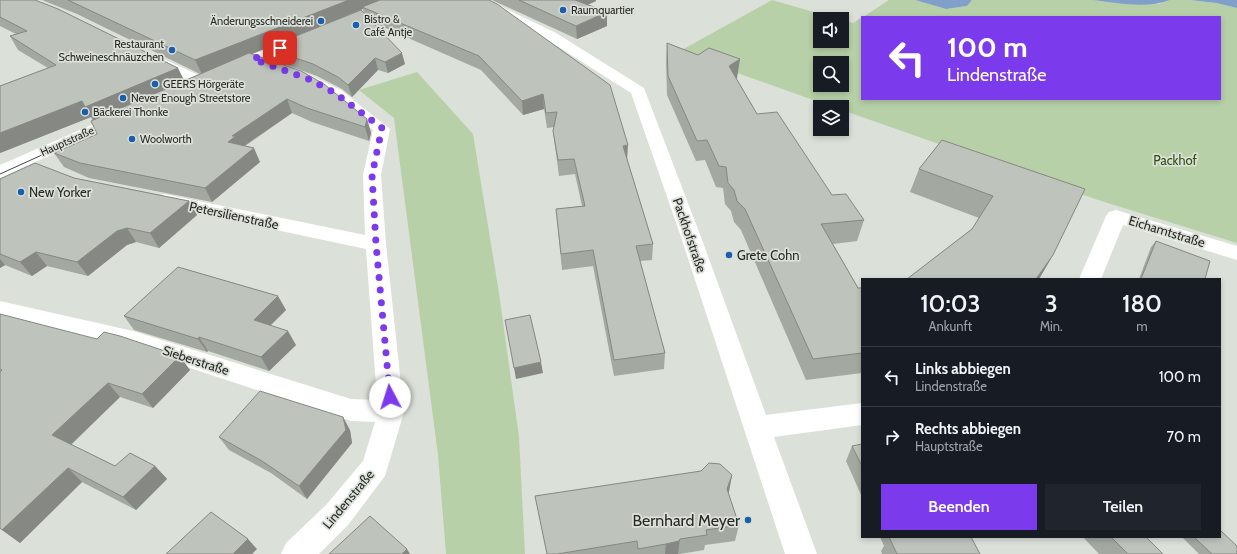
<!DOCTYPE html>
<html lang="de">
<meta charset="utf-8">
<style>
body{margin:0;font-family:Cabin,sans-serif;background:#20242c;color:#f1f3f6;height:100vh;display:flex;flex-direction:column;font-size:15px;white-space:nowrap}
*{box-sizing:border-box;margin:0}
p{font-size:13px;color:#9ea1a6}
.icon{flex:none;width:22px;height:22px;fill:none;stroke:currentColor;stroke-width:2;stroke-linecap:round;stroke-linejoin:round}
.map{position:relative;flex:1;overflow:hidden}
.panel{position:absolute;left:861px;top:278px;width:360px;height:260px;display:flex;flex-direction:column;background:#171b24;border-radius:0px;box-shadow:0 2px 6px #0003}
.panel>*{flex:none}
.top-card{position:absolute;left:861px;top:16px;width:360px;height:84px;border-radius:0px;box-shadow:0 2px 6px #0003;background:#7c3aed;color:#fff;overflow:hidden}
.fabs{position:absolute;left:813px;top:12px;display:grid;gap:8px}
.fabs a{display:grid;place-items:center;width:36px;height:36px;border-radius:0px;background:#171b24;box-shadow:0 2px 6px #0003;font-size:20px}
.pin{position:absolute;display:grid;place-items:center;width:34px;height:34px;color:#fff;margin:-17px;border-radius:8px;box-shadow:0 2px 6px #0006}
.me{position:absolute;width:44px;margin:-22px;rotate:355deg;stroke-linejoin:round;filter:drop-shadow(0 0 3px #0008)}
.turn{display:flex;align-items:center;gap:14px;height:84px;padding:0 20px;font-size:18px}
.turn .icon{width:52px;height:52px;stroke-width:2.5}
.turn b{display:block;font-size:28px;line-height:34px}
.eta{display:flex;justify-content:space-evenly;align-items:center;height:68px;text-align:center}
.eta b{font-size:24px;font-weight:600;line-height:28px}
.button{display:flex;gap:8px;margin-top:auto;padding:8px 20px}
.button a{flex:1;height:46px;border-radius:0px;background:#7c3aed;color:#fff;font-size:16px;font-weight:600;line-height:46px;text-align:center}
.button a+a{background:#20242c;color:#f1f3f6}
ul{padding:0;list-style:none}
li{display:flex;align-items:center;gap:12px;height:60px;padding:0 20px;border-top:1px solid #363941}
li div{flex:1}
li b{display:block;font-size:15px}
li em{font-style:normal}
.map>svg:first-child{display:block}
.green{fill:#b7d0a8;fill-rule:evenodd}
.water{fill:#81a0c9}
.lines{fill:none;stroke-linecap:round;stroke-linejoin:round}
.street{fill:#fff;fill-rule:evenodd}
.tram{stroke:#454844;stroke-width:1}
.wall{fill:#a3a8a1;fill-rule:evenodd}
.shaded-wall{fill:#858883}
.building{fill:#bec3bb;stroke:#858883}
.route{stroke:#7c3aed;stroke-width:7;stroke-dasharray:0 12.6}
.poi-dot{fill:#195fae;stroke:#dbe0d8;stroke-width:1.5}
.labels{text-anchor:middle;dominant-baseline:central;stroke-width:3.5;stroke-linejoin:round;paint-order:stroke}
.far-poi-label{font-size:11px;fill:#282a27;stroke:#dbe0d8;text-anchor:start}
.far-street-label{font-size:11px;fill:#282a27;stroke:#dbe0d8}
.park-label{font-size:13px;fill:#2f510f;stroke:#dbe0d8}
.poi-label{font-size:13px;fill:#282a27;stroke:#dbe0d8;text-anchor:start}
.street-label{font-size:13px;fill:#282a27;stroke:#dbe0d8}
.near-poi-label{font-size:16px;fill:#282a27;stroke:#dbe0d8;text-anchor:end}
</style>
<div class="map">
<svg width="1237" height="554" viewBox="0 0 1237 554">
<rect width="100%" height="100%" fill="#dbe0d8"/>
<g class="green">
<path d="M772,0L838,19H820V41H842V20L853,23L862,17V99H1220V17H863L889,0H915L946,9L967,6L972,0H1093L1120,3L1159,4L1170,0H1190L1216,3L1237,8V243L1101,201L842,110V107H833L678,52ZM820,63H842V85H820Z"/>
<path d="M417,72L473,134L499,293L519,437L525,554H446L438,455L394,118L359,90Z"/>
</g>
<g class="water">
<path d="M915,0H972L967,6L946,9Z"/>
<path d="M1093,0H1170C1147,9 1117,3 1093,0Z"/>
<path d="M1190,0H1237V8L1216,3Z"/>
</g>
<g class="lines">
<g class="street">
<path d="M472,0H488L556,33L644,88L701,237L766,415L862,403V425L774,437L817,554H785L681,237L631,93L546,39L474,3Z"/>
<path d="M295,37L300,38L302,41L300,44L236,71H226L224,68L226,65Z"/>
<path d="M155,55L205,78L208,81L205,84H195L150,62L148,59L150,56Z"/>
<path d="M308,74L341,90L390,129L381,175L386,244L404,412L385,476L348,525L319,554H281L286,543L326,505L363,461L375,422L351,421L132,349L0,317V301L133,331L351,399L377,400L366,249L164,206L157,204L154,200L157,196L164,194L365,235L363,175L373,130L329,96L303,82L300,79L303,76Z"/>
<path d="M121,112L127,113L129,117L127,121L0,178V165Z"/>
<path d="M1116,210L1237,246V260L1123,225L1101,279H1079L1106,216L1109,212Z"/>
</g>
<g class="tram">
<path d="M252,62L280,50"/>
<path d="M0,174L106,126"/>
</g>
</g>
<g class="wall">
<path d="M0,0L185,80L200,74L77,14L42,0H489L627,160L653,244L652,260L640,261L665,353L664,369L614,376L593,266L562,270L556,209L582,206L575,174L559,176L553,131L554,127L547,128L544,109L523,115L481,70L374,23L405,64L388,73L378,70L352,97L342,89L317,76L270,59L266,48L252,54L367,119L371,133L369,141L312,122L292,113L245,146L260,162L212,202L89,178L64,167L54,153L97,134L93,120L91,117L0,153V86L48,68L18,50L10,36L16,34L0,26ZM363,9L364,14L326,24Z"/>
<path d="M492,0H596V1L587,5L607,12V26L577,39Z"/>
<path d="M667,43L698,55L740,59L736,78L757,114L832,195L864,220L857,241L833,244L858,288H862V373L806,380L741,230L734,222L731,211L725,204L723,188L716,187L705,160L696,161L667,95L666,61Z"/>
<path d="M942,140L1053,255L1039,279H907L972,229L979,218L910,192L919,169Z"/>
<path d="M74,178L189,201L197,215L159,248L136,242L127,245L88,276L47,266L32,276L5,265L0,268V179Z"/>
<path d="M1156,241L1205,279H1139L1151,247Z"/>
<path d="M286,310L270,325L296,345L269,371L208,351L207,352L134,330L124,316Z"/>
<path d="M0,314L190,370L153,408L120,397L71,445L115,466H155L167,479L136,510L82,482L20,543L1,529H0Z"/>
<path d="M350,430L352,443L307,499L271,473L229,450L219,437Z"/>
<path d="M862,444V497L846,461L852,446Z"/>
<path d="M732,475L728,493L739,525L735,541L705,545L704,550L680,554H547L535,496Z"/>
<path d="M880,537H971L980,554H882L881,551L884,546Z"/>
<path d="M1083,537H1146L1163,554H1099Z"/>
<path d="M1182,537H1220L1237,554H1199Z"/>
</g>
<g class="shaded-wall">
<path d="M349,0H385L362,7L363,9L202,74L195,60Z"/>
<path d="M571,0H596V1L572,12Z"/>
<path d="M607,12V26L577,39L576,26Z"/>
<path d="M402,53L405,64L388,73L385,62Z"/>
<path d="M375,58L378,70L352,97L348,85Z"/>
<path d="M740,59L737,78L727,85L729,66Z"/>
<path d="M178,68L185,82L94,122L91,117L0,153V133L82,101Z"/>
<path d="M543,94L544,109L523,115L522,101Z"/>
<path d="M287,99L292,113L241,148L228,142L232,136Z"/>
<path d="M367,119L371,133L369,141L365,127Z"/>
<path d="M628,145L627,161L623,146Z"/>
<path d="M254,148L260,162L212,202L205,188Z"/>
<path d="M189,201L197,215L159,248L150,233Z"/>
<path d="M127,228L136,242L127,245L88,276L77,262L117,231Z"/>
<path d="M36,252L47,266L32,276L20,262Z"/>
<path d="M1053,255L1039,279H1036Z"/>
<path d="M0,259L5,265L0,268Z"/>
<path d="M278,296L286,310L262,334L254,320Z"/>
<path d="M288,331L296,345L269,371L261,357Z"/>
<path d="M199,337L208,351L207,352L198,339Z"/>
<path d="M180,356L190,370L153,408L142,394Z"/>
<path d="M541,362L543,373L516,379L514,368Z"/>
<path d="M108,383L120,397L66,449L52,435Z"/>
<path d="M343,417L350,430L352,443L307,499L299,486Z"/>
<path d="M155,466L167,479L136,510L123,497Z"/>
<path d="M68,468L82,482L20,543L2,530Z"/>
<path d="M732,475L729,492L723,506L727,489Z"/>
<path d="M248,539L257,549L252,554H233Z"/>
<path d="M680,539L678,554H665L666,544Z"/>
<path d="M407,549L410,554H402Z"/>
</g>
<g class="building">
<path d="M0,0H35L58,9L178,68L85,107L82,101L0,133V86L56,65L10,36L27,31L0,17Z"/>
<path d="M68,0H349L195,60Z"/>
<path d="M380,0H489L497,4L610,85L628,145L623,146L653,244L636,246L665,353L614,360L593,250L561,254L556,209L585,206L574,159L558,160L553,131L557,112L546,113L543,94L522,101L479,56L362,7Z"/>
<path d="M519,0H575L607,12L576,26Z"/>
<path d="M361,10L402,53L385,62L375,58L348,85L338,77L313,64L266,48Z"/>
<path d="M667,43L698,55L709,48L740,59L729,66L757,114L777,112L832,195L846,194L864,220L821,224L858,288H862V353L813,359L745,209L737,201L734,190L728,183L726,167L719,166L707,140L697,141L668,76Z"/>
<path d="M249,53L301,71L324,84L367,119L365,127L307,108L287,99L232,136H236L228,142L254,148L205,188L80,163L54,153L97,134L91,121Z"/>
<path d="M942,140L1085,189L1053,255L1036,279H907L972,229L993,196L919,169Z"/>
<path d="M35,163L74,178L189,201L150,233L127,228L117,231L77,262L36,252L20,262L0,254V179Z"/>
<path d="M1156,241L1210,261L1205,279H1141Z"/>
<path d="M178,267L278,296L254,320L288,331L261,357L199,337L198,339L124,316Z"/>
<path d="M0,314L97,339L104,332L120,336L180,356L142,394L108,383L52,435L115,466L130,453L155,466L123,497L68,468L2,530L0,528V372L2,370L0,369Z"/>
<path d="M530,315L541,362L514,368L505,320Z"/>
<path d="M260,391L343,417L346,430L299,486L262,461L219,437Z"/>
<path d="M862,444V466L852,446Z"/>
<path d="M709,463L720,464L732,475L727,489L739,525L706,530L707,535L680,539L679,541L666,544L638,549L637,541L557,554H547L535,496L701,471Z"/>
<path d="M211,512L248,539L233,554H166Z"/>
<path d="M370,516L407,549L402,554H329Z"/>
<path d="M1220,530L1237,546V554H1212L1194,537H1220Z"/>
<path d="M889,537H971L980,554H897Z"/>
<path d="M1111,537H1146L1163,554H1128Z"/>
</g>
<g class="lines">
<path class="route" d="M280,48L253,59L311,80L335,93L382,128L372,175L376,244L390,397"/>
</g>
<g class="poi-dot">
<circle cx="563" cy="10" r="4"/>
<circle cx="321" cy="21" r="4"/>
<circle cx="356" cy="25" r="4"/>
<circle cx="172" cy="50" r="4"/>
<circle cx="155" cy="84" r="4"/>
<circle cx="123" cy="98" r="4"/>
<circle cx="85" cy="112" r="4"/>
<circle cx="132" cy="139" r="4"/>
<circle cx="21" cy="192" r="4"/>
<circle cx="729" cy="255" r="4"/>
<circle cx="748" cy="520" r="4"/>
</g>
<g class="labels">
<g class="far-poi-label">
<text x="571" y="10">Raumquartier</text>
<text x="364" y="19">Bistro &amp;<tspan x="364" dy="13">Café Antje</tspan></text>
<text x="313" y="21" text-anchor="end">Änderungsschneiderei</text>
<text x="164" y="44" text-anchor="end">Restaurant<tspan x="164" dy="13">Schweineschnäuzchen</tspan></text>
<text x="163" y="84">GEERS Hörgeräte</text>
<text x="131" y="98">Never Enough Streetstore</text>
<text x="93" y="112">Bäckerei Thonke</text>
<text x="140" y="139">Woolworth</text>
</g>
<g class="far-street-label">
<text transform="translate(67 141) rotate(-24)">Hauptstraße</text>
</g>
<g class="park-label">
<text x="1175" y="160">Packhof</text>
</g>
<g class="poi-label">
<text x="29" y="192">New Yorker</text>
<text x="737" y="255">Grete Cohn</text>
</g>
<g class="street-label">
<text transform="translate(234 215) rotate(12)">Petersilienstraße</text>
<text transform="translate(1167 231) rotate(17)">Eichamtstraße</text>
<text transform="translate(690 235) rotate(71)">Packhofstraße</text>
<text transform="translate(196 360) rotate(18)">Sieberstraße</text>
<text transform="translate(348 499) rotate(-50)">Lindenstraße</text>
</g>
<g class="near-poi-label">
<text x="740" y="520">Bernhard Meyer</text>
</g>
</g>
</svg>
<div class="fabs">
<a><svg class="icon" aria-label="sound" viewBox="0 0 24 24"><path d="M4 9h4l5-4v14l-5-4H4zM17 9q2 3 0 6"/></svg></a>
<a><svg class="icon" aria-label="search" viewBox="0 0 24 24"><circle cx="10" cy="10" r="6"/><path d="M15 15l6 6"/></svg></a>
<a><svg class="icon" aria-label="layers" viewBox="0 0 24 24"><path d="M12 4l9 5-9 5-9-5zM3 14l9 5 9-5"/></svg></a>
</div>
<div class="pin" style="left:280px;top:48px;background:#d93025"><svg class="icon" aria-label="arrive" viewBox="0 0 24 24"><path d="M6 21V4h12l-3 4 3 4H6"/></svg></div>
<svg class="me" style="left:390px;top:397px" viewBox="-20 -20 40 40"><circle r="19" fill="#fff"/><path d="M0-13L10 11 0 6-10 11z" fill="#7c3aed"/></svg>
<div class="top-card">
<div class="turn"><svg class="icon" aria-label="left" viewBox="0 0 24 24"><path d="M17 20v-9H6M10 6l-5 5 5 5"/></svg><div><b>100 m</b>Lindenstraße</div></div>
</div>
<section class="panel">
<div class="eta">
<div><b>10:03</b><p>Ankunft</p></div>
<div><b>3</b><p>Min.</p></div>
<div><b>180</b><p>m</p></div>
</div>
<ul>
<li><svg class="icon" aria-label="left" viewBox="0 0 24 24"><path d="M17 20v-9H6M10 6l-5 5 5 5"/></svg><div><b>Links abbiegen</b><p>Lindenstraße</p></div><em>100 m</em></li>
<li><svg class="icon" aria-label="right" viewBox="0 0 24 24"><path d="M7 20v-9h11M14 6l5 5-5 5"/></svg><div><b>Rechts abbiegen</b><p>Hauptstraße</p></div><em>70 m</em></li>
</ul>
<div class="button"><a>Beenden</a><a>Teilen</a></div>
</section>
</div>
